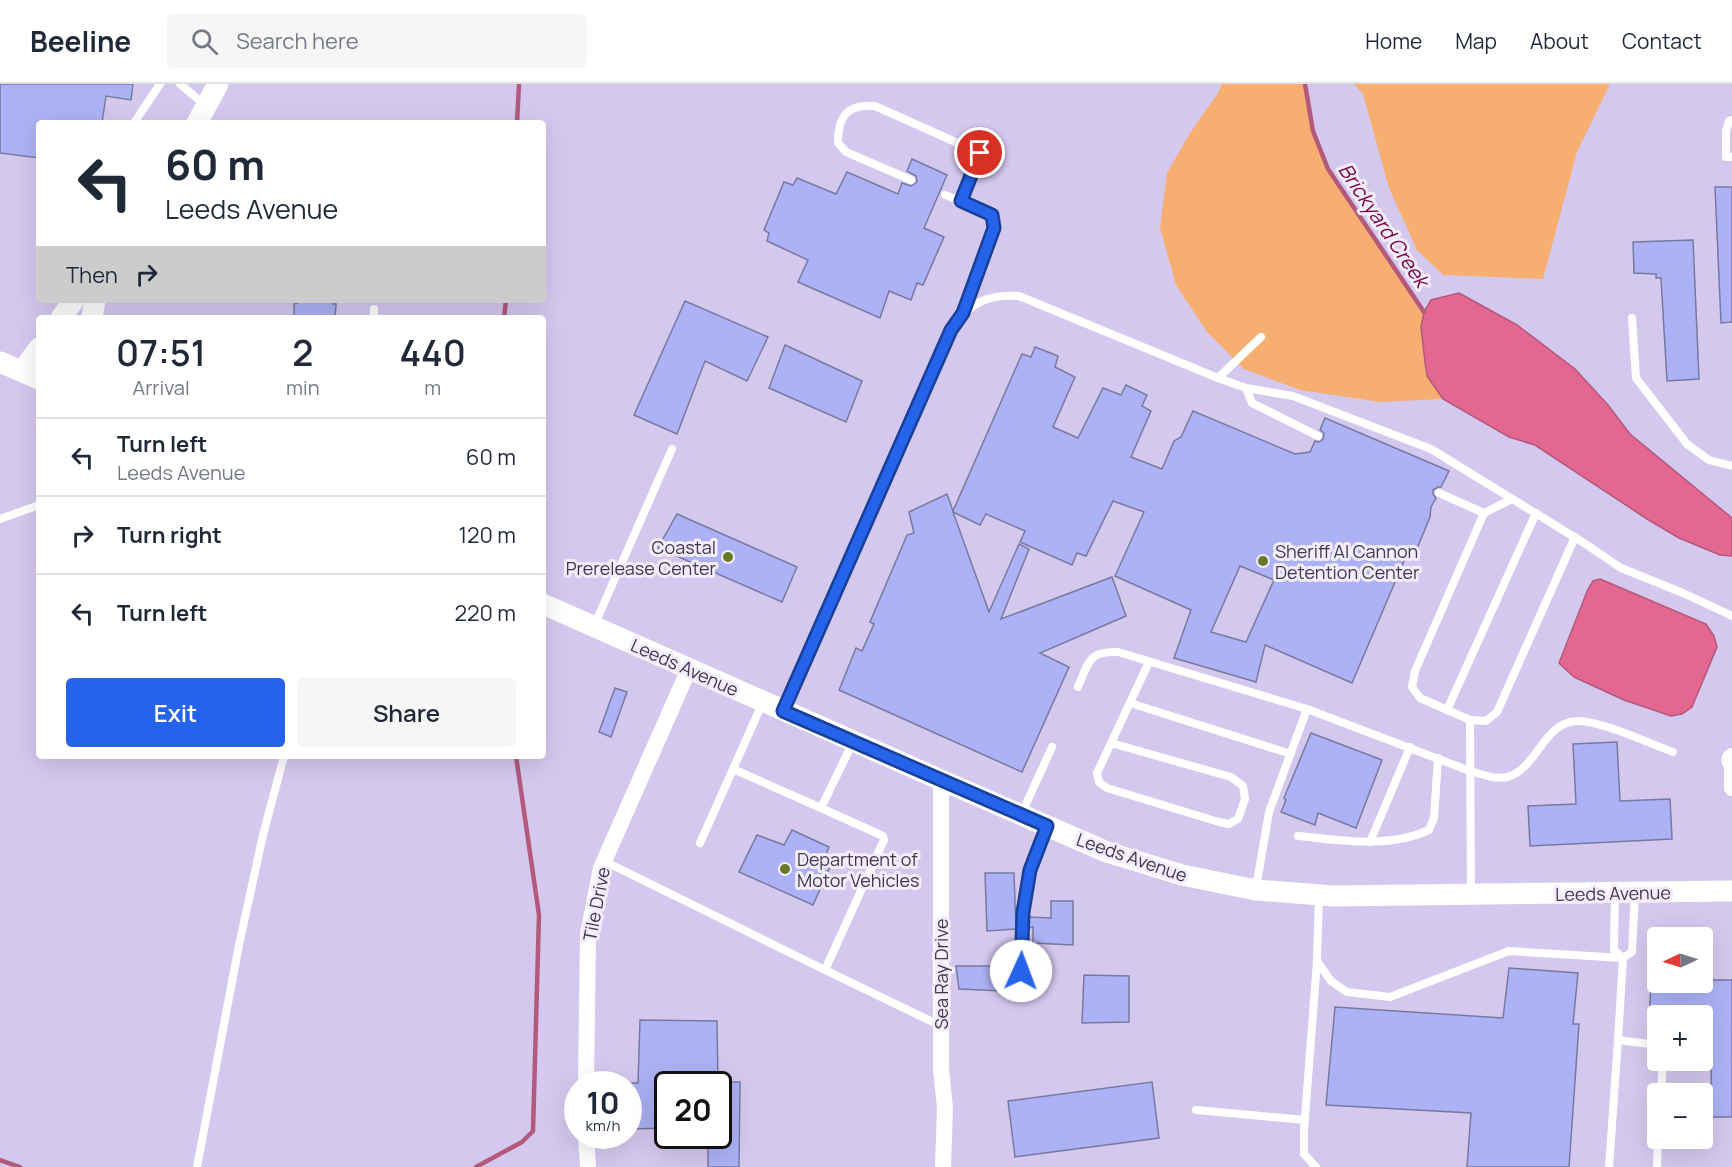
<!DOCTYPE html>
<meta charset="utf-8">
<style>
body{margin:0;font-family:Manrope,sans-serif;background:#f6f6f7;color:#1f2937;height:100vh;display:flex;flex-direction:column;font-size:22px;white-space:nowrap}
*{box-sizing:border-box;margin:0}
p{font-size:20px;color:#747a83}
.icon{flex:none;width:33px;height:33px;fill:none;stroke:currentColor;stroke-width:2;stroke-linecap:round;stroke-linejoin:round}
.map{position:relative;flex:1;overflow:hidden}
.side{position:absolute;left:36px;top:231px;width:510px;height:444px;display:flex;flex-direction:column;background:#fff;border-radius:6px;box-shadow:0 6px 24px #0002}
.side>*{flex:none}
.banner{position:absolute;left:36px;top:36px;width:510px;height:183px;border-radius:6px;box-shadow:0 6px 24px #0002;background:#fff;color:#1f2937;overflow:hidden}
.needle{width:39px;rotate:266deg}
.tools{position:absolute;left:1647px;top:843px;display:grid;gap:12px}
.tools a{display:grid;place-items:center;width:66px;height:66px;border-radius:6px;background:#fff;box-shadow:0 6px 24px #0002;font-size:30px}
.speed{position:absolute;left:564px;top:987px;display:flex;gap:12px;font-size:30px;font-weight:700;text-align:center}
.speed>*{display:grid;place-content:center;width:78px;height:78px;border-radius:50%;background:#fff;box-shadow:0 6px 24px #0002;line-height:1}
.speed small{font-size:15px;font-weight:400}
.speed .limit{border:3px solid #111;border-radius:9px;background:#fff;color:#111}
.pin{position:absolute;display:grid;place-items:center;width:51px;height:51px;color:#fff;margin:-26px;border:3px solid #fff;border-radius:50%;box-shadow:0 2px 6px #0007}
.me{position:absolute;width:66px;margin:-33px;rotate:2deg;stroke-linejoin:round;filter:drop-shadow(0 0 4px #0008)}
.turn{display:flex;align-items:center;gap:21px;height:126px;padding:0 30px;font-size:27px}
.turn .icon{width:78px;height:78px;stroke-width:2.5}
.turn b{display:block;font-size:42px;line-height:51px}
.then{display:flex;align-items:center;height:57px;padding:0 30px;background:#0003;gap:12px;font-size:22px}
.eta{display:flex;justify-content:space-evenly;align-items:center;height:102px;text-align:center}
.eta b{font-size:36px;font-weight:600;line-height:42px}
.primary-button{display:flex;gap:12px;margin-top:auto;padding:12px 30px}
.primary-button a{flex:1;height:69px;border-radius:6px;background:#2563eb;color:#fff;font-size:24px;font-weight:600;line-height:69px;text-align:center}
.primary-button a+a{background:#f6f6f7;color:#1f2937}
ul{padding:0;list-style:none}
li{display:flex;align-items:center;gap:18px;height:78px;padding:0 30px;border-top:2px solid #e0e1e3}
li div{flex:1}
li b{display:block;font-size:22px}
li em{font-style:normal}
header{display:flex;align-items:center;gap:36px;box-sizing:border-box;height:84px;padding:0 30px;background:#fff;border-bottom:2px solid #e0e1e3}
header strong{font-size:28px}
nav{display:flex;gap:33px;margin-inline-start:auto;font-size:21px}
.search{width:420px;height:54px;background:#f6f6f7;display:flex;align-items:center;gap:15px;box-sizing:border-box;padding:0 21px;border-radius:6px;color:#747a83;font-size:22px}
.map>svg:first-child{display:block}
.green{fill:#f6af71}
.water{fill:#e46792;stroke:#b2597c;stroke-width:1.5}
.lines{fill:none;stroke-linecap:round;stroke-linejoin:round}
.stream{stroke:#b2597c;stroke-width:4.5}
.building{fill:#adb2f6;stroke:#777a9f;stroke-width:1.5;fill-rule:evenodd}
.service{stroke:#fff;stroke-width:8}
.minor{stroke:#fff;stroke-width:16}
.tertiary{stroke:#fff;stroke-width:21}
.route-casing{stroke:#184099;stroke-width:15}
.route{stroke:#2563eb;stroke-width:10}
.poi-dot{fill:#687a29;stroke:#f3edfe;stroke-width:2}
.labels{text-anchor:middle;dominant-baseline:central;stroke-width:6;stroke-linejoin:round;paint-order:stroke}
.poi-label{font-size:18px;fill:#3f3949;stroke:#f3edfe;text-anchor:start}
.street-label{font-size:18px;fill:#3f3949;stroke:#f3edfe}
.water-label{font-size:20px;font-style:italic;fill:#7a003d;stroke:#f3edfe}
</style>
<header>
<strong>Beeline</strong>
<div class="search"><svg class="icon" aria-label="search" viewBox="0 0 24 24"><circle cx="10" cy="10" r="6"/><path d="M15 15l6 6"/></svg>Search here</div>
<nav><a>Home</a><a>Map</a><a>About</a><a>Contact</a></nav>
</header>
<div class="map">
<svg width="1732" height="1083" viewBox="0 0 1732 1083">
<rect width="100%" height="100%" fill="#d5c8ef"/>
<g class="green">
<path d="M1222,0H1305L1313,47L1328,85L1424,228L1421,243L1427,292L1443,315L1380,318L1300,306L1244,285L1207,248L1176,201L1160,144L1167,89L1190,49L1218,9Z"/>
<path d="M1354,0H1610L1577,68L1543,195L1443,191L1417,166L1389,104L1363,10Z"/>
</g>
<g class="water">
<path d="M1459,209L1517,241L1575,285L1608,321L1630,350L1732,434V472L1720,471L1679,454L1647,435L1535,361L1509,353L1443,315L1427,292L1425,278L1421,243L1424,228L1431,216Z"/>
<path d="M1600,495L1706,540L1714,552L1717,563L1692,623L1682,630L1671,632L1624,616L1574,593L1559,579L1588,505L1593,497Z"/>
</g>
<g class="lines">
<g class="stream">
<path d="M1305,0L1313,47L1328,85L1424,228"/>
<path d="M517,39L519,0"/>
<path d="M504,234L506,216"/>
<path d="M0,1076L20,1083"/>
<path d="M476,1083L522,1058L533,1047L539,831L516,672"/>
</g>
</g>
<g class="building">
<path d="M0,0H133L131,16L106,12L102,39H39V74L0,69Z"/>
<path d="M912,75L947,91L924,144L944,153L923,201L917,199L911,216L889,207L880,234L798,198L808,176L767,157L769,149L764,146L784,98L793,101L797,94L836,110L847,88L898,110L902,99L911,102L917,98L916,92L907,87Z"/>
<path d="M1715,103H1732V238L1721,239Z"/>
<path d="M1693,156L1699,295L1667,297L1661,194H1656V190L1634,189L1633,158Z"/>
<path d="M298,216H332L333,220H336L335,234H294V220L298,219Z"/>
<path d="M685,217L768,253L747,297L705,277L677,350L634,331Z"/>
<path d="M785,261L862,297L846,338L769,304Z"/>
<path d="M1035,263L1058,272L1055,283L1075,293L1053,343L1078,354L1103,304L1121,311L1126,301L1147,311L1142,322L1151,327L1131,373L1162,385L1174,357L1181,353L1193,327L1295,370L1310,368L1315,357L1319,358L1323,355L1324,349L1320,346L1325,334L1449,387L1441,403H1438L1433,406V410L1436,414L1431,423L1430,433L1418,462L1410,463L1352,599L1265,561L1256,598L1174,574L1191,526L1115,492L1144,428L1113,417L1086,472L1077,469L1072,481L1020,458L1025,447L986,430L980,441L953,428L989,528L1019,460L1029,465L1001,535L1112,493L1126,532L1040,569L1069,583L1022,688L839,606L856,564L862,567L874,540L870,538L907,451L914,449L909,428L947,410L953,427L1022,270L1031,273ZM1240,482L1274,496L1246,558L1211,548Z"/>
<path d="M677,430L797,483L782,518L658,464Z"/>
<path d="M615,604L627,608L611,653L599,648Z"/>
<path d="M1311,649L1382,676L1356,744L1318,729L1315,741L1281,728L1286,716L1284,714Z"/>
<path d="M1617,658L1620,717L1670,715L1672,755L1530,762L1528,722L1576,720L1573,660Z"/>
<path d="M792,746L829,763L822,780L830,783L813,821L739,788L757,751L784,761Z"/>
<path d="M985,789H1014L1016,845L987,847Z"/>
<path d="M1051,817H1073V861L1033,859V843L1029,844V833L1051,834Z"/>
<path d="M956,882H1002L1003,907L959,905Z"/>
<path d="M1509,884L1578,889L1573,940H1579L1569,1083H1467L1471,1029L1326,1021L1335,923L1503,934Z"/>
<path d="M1084,891L1129,892V938L1082,939Z"/>
<path d="M1710,896H1732V1033H1712L1710,932H1649L1651,903L1710,905Z"/>
<path d="M640,936L717,937L718,1000H668V1044L631,1045L630,999H638Z"/>
<path d="M718,998H740L739,1083H708V1052H718Z"/>
<path d="M1152,998L1159,1054L1015,1073L1008,1017Z"/>
</g>
<g class="lines">
<g class="service">
<path d="M180,0L206,22"/>
<path d="M1732,36L1729,37L1726,47V73H1732"/>
<path d="M134,39L160,0"/>
<path d="M911,96L846,68L838,59C838,32 847,20 875,22L980,69L961,117L992,131L994,144L963,229"/>
<path d="M945,111L961,117"/>
<path d="M374,234V225"/>
<path d="M1632,234L1636,294L1687,360L1709,376L1732,382"/>
<path d="M1218,294L1261,253"/>
<path d="M1246,304L1252,319L1318,352"/>
<path d="M1439,409L1484,429"/>
<path d="M1512,415L1484,429L1415,587L1412,603L1420,614L1470,636L1486,637L1497,628L1575,453"/>
<path d="M0,435L39,421"/>
<path d="M594,542L672,365"/>
<path d="M1078,603C1089,578 1088,567 1118,568L1307,625"/>
<path d="M763,618L733,685L821,724"/>
<path d="M1130,619L1291,670"/>
<path d="M784,626L951,246C970,219 986,210 1019,212L1218,294L1246,304L1293,312L1431,365L1584,459L1621,484L1683,509L1732,532"/>
<path d="M1447,626L1536,429"/>
<path d="M1470,636L1471,810"/>
<path d="M1111,659L1231,693L1243,702L1245,715L1238,735L1229,740L1219,738L1107,704L1099,698L1097,689L1149,578"/>
<path d="M1021,731L1052,663"/>
<path d="M1298,752C1341,756 1388,765 1429,746L1434,734L1438,674"/>
<path d="M1370,758L1410,663"/>
<path d="M700,759L733,685"/>
<path d="M604,777L825,886L884,756L883,752L821,724L853,658"/>
<path d="M1256,804L1269,728L1307,625L1470,687C1482,690 1495,696 1507,693C1537,685 1543,639 1576,637C1597,635 1651,660 1673,668"/>
<path d="M1615,809L1614,866L1623,874L1632,868L1635,808"/>
<path d="M1317,877L1331,897L1347,908L1390,913L1509,867L1623,874L1618,956L1658,961"/>
<path d="M825,886L941,942"/>
<path d="M1021,887L1023,828L1030,786L1047,743"/>
<path d="M1661,1010L1663,976"/>
<path d="M1196,1026L1305,1036"/>
<path d="M197,1083L239,861L263,751L284,672"/>
<path d="M1316,1083L1304,1070V1046L1317,877L1319,811"/>
<path d="M1609,1083L1618,956"/>
<path d="M1657,1083L1658,1054"/>
</g>
<g class="minor">
<path d="M1732,672V704"/>
<path d="M941,696V985L945,1024L943,1083"/>
<path d="M586,1000L588,850L601,784L689,585"/>
<path d="M586,1052L588,1083"/>
</g>
<g class="tertiary">
<path d="M197,39L218,0"/>
<path d="M61,234L74,216"/>
<path d="M92,234L95,216"/>
<path d="M0,278L39,295"/>
<path d="M22,287L39,264"/>
<path d="M543,520L941,696L1107,768L1182,791L1256,806L1333,812L1732,807"/>
<path d="M1732,675V677"/>
</g>
</g>
<g class="lines">
<g class="route-casing">
<path id="route" d="M980,69L961,117L992,131L994,144L963,229L951,246L783,627L1047,742L1030,786L1023,828L1021,887"/>
</g>
<use href="#route" class="route"/>
</g>
<g class="poi-dot">
<circle cx="728" cy="473" r="6"/>
<circle cx="1263" cy="477" r="6"/>
<circle cx="785" cy="785" r="6"/>
</g>
<g class="labels">
<g class="poi-label">
<text x="716" y="463" text-anchor="end">Coastal<tspan x="716" dy="21">Prerelease Center</tspan></text>
<text x="1275" y="467">Sheriff Al Cannon<tspan x="1275" dy="21">Detention Center</tspan></text>
<text x="797" y="775">Department of<tspan x="797" dy="21">Motor Vehicles</tspan></text>
</g>
<g class="street-label">
<text transform="translate(685 583) rotate(24)">Leeds Avenue</text>
<text transform="translate(1132 773) rotate(19)">Leeds Avenue</text>
<text transform="translate(1613 809) rotate(-1)">Leeds Avenue</text>
<text transform="translate(596 820) rotate(-79)">Tile Drive</text>
<text transform="translate(941 890) rotate(-90)">Sea Ray Drive</text>
</g>
<g class="water-label">
<text transform="translate(1384 141) rotate(56)">Brickyard Creek</text>
</g>
</g>
</svg>
<div class="tools">
<a><svg class="needle" viewBox="-14 -14 28 28"><path d="M0-13l5 13h-10z" fill="#e53935"/><path d="M0 13l5-13h-10z" fill="#747a83"/></svg></a>
<a>+</a>
<a>−</a>
</div>
<div class="speed"><div>10<small>km/h</small></div><div class="limit">20</div></div>
<div class="pin" style="left:980px;top:69px;background:#d93025"><svg class="icon" aria-label="arrive" viewBox="0 0 24 24"><path d="M6 21V4h12l-3 4 3 4H6"/></svg></div>
<svg class="me" style="left:1021px;top:887px" viewBox="-20 -20 40 40"><circle r="19" fill="#fff"/><path d="M0-13L10 11 0 6-10 11z" fill="#2563eb"/></svg>
<div class="banner">
<div class="turn"><svg class="icon" aria-label="left" viewBox="0 0 24 24"><path d="M17 20v-9H6M10 6l-5 5 5 5"/></svg><div><b>60 m</b>Leeds Avenue</div></div>
<div class="then">Then<svg class="icon" aria-label="right" viewBox="0 0 24 24"><path d="M7 20v-9h11M14 6l5 5-5 5"/></svg></div>
</div>
<section class="side">
<div class="eta">
<div><b>07:51</b><p>Arrival</p></div>
<div><b>2</b><p>min</p></div>
<div><b>440</b><p>m</p></div>
</div>
<ul>
<li><svg class="icon" aria-label="left" viewBox="0 0 24 24"><path d="M17 20v-9H6M10 6l-5 5 5 5"/></svg><div><b>Turn left</b><p>Leeds Avenue</p></div><em>60 m</em></li>
<li><svg class="icon" aria-label="right" viewBox="0 0 24 24"><path d="M7 20v-9h11M14 6l5 5-5 5"/></svg><div><b>Turn right</b></div><em>120 m</em></li>
<li><svg class="icon" aria-label="left" viewBox="0 0 24 24"><path d="M17 20v-9H6M10 6l-5 5 5 5"/></svg><div><b>Turn left</b></div><em>220 m</em></li>
</ul>
<div class="primary-button"><a>Exit</a><a>Share</a></div>
</section>
</div>
